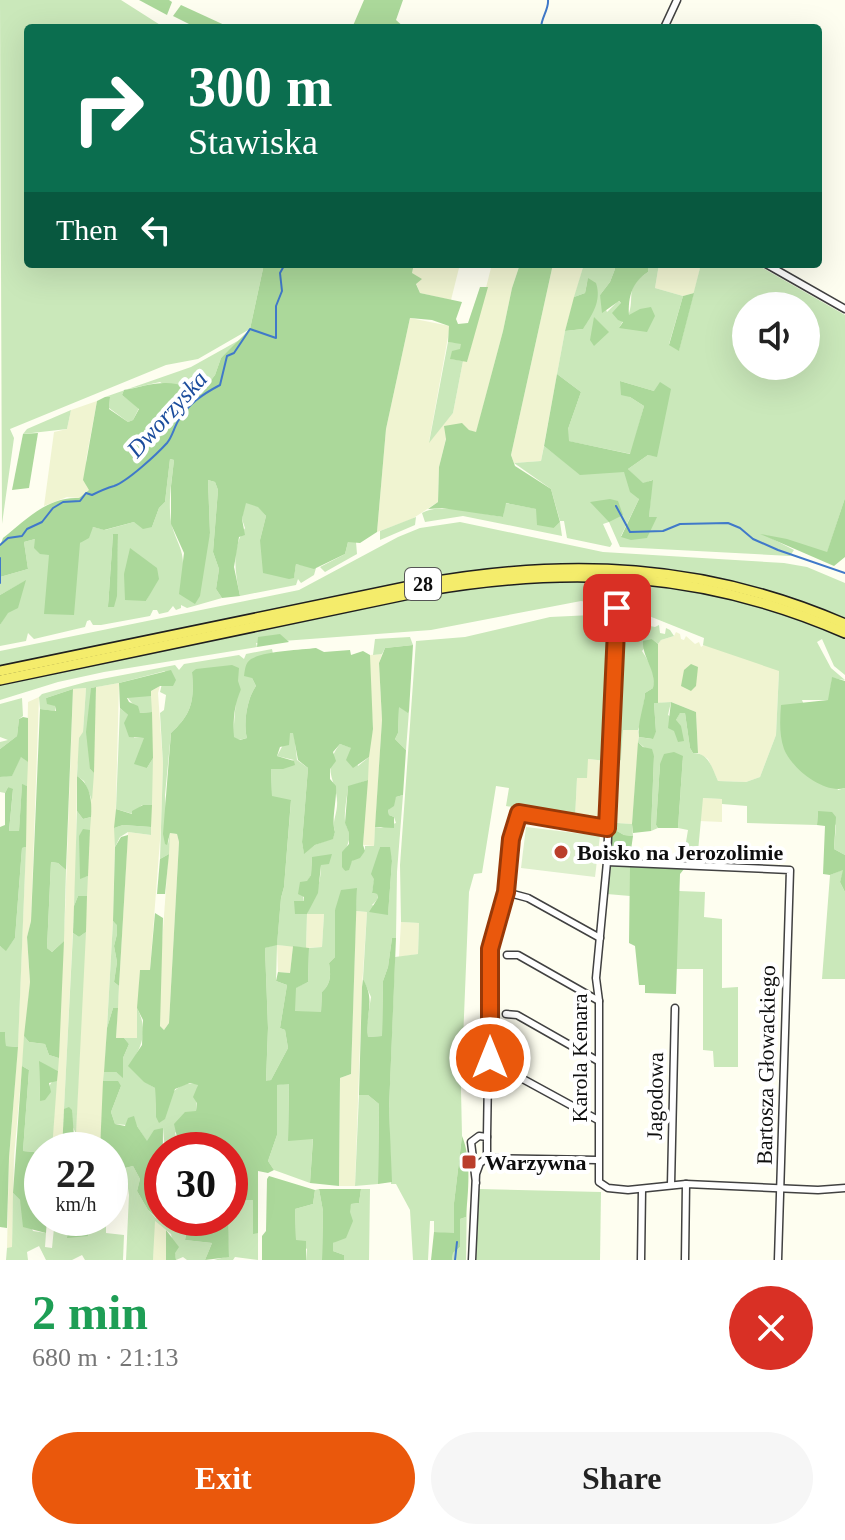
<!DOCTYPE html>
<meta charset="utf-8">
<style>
body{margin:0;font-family:"Times New Roman",serif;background:#f6f6f6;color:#222;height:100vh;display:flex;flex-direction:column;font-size:30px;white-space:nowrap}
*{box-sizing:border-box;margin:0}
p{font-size:26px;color:#767676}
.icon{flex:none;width:44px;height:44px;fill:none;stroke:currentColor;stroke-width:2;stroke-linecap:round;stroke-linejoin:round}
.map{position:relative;height:1260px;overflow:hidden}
.drawer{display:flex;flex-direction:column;background:#fff;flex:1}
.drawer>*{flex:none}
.top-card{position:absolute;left:24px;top:24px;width:798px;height:244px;border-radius:8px;box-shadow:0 8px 32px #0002;background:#0b6e4f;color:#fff;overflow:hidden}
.fabs{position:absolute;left:732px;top:292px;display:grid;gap:16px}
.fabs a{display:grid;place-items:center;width:88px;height:88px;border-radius:50%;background:#fff;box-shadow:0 8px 32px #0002;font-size:40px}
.speed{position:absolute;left:24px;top:1132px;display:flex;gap:16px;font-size:40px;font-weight:700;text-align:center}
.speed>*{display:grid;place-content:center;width:104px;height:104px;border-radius:50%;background:#fff;box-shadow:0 8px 32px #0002;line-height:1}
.speed small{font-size:20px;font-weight:400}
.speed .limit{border:12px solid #d22;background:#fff;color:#111}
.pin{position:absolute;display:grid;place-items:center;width:68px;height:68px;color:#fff;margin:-34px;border-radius:16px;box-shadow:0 4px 12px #0006}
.me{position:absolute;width:88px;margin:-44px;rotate:0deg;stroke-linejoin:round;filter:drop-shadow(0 0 6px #0008)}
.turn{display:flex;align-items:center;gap:28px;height:168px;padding:0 32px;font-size:36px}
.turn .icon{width:104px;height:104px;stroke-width:2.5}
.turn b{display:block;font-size:56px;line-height:68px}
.then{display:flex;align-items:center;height:76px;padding:0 32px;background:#0003;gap:16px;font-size:30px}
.round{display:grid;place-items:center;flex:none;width:84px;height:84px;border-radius:42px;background:#f6f6f6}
.summary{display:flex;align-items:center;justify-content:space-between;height:136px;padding:0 32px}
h1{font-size:48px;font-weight:600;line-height:60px;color:#1e9e55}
.primary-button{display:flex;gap:16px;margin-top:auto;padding:16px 32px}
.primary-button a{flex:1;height:92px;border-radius:48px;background:#ea580c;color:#fff;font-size:32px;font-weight:600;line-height:92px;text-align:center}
.primary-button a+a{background:#f6f6f6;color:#222}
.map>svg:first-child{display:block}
.farmland{fill:#f0f4d1}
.green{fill:#cae8ba;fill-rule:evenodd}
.forest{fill:#abd89a}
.pitch{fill:#ddefcc}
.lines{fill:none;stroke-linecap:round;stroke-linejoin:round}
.stream{stroke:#4079c9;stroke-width:2}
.street-casing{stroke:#414141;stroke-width:9}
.primary-casing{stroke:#1f1f1f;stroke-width:12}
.street{stroke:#fff;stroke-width:6}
.primary{stroke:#f4ec6b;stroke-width:9}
.route-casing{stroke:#983908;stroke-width:20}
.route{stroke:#ea580c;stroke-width:14}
.poi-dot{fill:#ba3e2b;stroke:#fff;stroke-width:3}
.labels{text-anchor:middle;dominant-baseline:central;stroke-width:8;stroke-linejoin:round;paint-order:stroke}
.shield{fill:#fff;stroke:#565656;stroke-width:2}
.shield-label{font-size:20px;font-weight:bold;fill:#0e0e0e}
.poi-label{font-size:22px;font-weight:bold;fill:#0e0e0e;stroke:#fff;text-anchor:start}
.street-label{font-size:22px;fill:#0e0e0e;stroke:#fff}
.water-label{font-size:24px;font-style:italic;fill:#1b4c9c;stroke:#fff}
</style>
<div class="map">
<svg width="845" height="1260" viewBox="0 0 845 1260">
<rect width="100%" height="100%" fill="#fefef0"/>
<g class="farmland">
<path d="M414,264H460L451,300L420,293L412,273Z"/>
<path d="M492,264H520L512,288L503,331L476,433L469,430L446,438L439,467L438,502L412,519L377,532L386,429L410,318L450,326L429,442L453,413L463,361L467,362Z"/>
<path d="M553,264H584L565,331L541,461L514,463L511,455Z"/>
<path d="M659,264H701L694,293L683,296L655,288Z"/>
<path d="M97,401L86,460L89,490L79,498L67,497L44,506L54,432L67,429L71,410Z"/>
<path d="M676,632L680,634L681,639L684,640L686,636L695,644L699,642L701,647L705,644L779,670L776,735L760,777L746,782L718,781L708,759L698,753L696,712L671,702L658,703V644L661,640L674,636Z"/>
<path d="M382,654L379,663L382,720L374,846L363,845L369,743L373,729L369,667L370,655Z"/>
<path d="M119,683L113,921L100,1150H75L96,687Z"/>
<path d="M160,686L158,693L163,764L161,827L150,970H140L137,1039L116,1038L128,832L151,835V691Z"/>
<path d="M86,688L83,732L77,769L76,869L62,1150H52L65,913L73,689Z"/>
<path d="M39,697L31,921L27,937L30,982L14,1156L12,1248H7L9,1158L18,1043L25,871L28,702Z"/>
<path d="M623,730H638L639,737L632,824L617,823L618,762L621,760Z"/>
<path d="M588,759L607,761L605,824L575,818L577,778Z"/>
<path d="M702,798L722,799V822L699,821Z"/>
<path d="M170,833L177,834L179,842L169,1023L164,1030L160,1026V971Z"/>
<path d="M356,911L367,912L362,987L355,1186H339L340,1078L351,1074Z"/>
<path d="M307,914H324L322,947L306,948Z"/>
<path d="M401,922L419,923L418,954L399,957Z"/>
<path d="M277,945L293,946L290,973L278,972Z"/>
<path d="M154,1220L166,1230V1260H153Z"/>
</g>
<g class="green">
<path d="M0,0H121L165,28H28V264H264L250,329L198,359L166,365L10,429L14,438L2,524Z"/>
<path d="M584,264H612L615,269L610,282L600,295L607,312L618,301L621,303L619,308L623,321L619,328C622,324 627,321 628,316C636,296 623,288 648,272L649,264H659L655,288L683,296L669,344L679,350L701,264H756L845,315V498L827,553L765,535L794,550L790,556L620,547L609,522L603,524L612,544L610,547L567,538L564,521H560L551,489L514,463L541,461L544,446L580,474L624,471L639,499L621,536L647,537L656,517H649L652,480L643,484L628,469L648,455L657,456L654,391L620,381L630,397L644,406L631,454L568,441V429L581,392L557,374L565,331L583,329L588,278L585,293L574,297ZM746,306H806V366H746Z"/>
<path d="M243,338L221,358L215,375L205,388L182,405L175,403L180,395L160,382L124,390L122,395L139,408L133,420L128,422L109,408L110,398L105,397L191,367Z"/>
<path d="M448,342L461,343V349L451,359L463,361L453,413L429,443Z"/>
<path d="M71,410L67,429L23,434L27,429Z"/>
<path d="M170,459L174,460C172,480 167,505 172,526C177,544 184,549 183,569L206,545L210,533L208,480L215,482L218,490L213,552L219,569L216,589L222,598L187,608L181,605V608L176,610L173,606L168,612L159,614L157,610H153L150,616L101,625H93L90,620L87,621L85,627L34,639L28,633L26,641L0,646V625L25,581L0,595V577L28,569L24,542L35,539L80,543L93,527L105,530L134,522L152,527L159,508L165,502ZM113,534H118L117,567L108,607ZM130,549L144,560L150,593L146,601Z"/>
<path d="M245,502L258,506L266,516L260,540L294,577L296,564L316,568L314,575L301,583L298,579L296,585L240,596C235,572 231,549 245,528L242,519Z"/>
<path d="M505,503L537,509L554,528L560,522L562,536L463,516L425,522L422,513C439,502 483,514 503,517Z"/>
<path d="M416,517L415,525L380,540V531Z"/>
<path d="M460,522L603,552L784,563L807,567L845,583V620C746,574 627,555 519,566C444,574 371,592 298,607C199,627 99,647 0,668V651L299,590L398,537L420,528Z"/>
<path d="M348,542H356L357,554L325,572L320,567L345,554Z"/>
<path d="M552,579C589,581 626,580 663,584C725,592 789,613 845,639V675L834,666L822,639L817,642L831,668L845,680L832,678L829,700H802L838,790L845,788V855L834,849L836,825L818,811L817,825L747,823V806L722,804V799L703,798L697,862L683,860L688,830L678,828L683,756L660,764L656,825L658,828L651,831L654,756L638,742L639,737L652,739L656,732L654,703L671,702L668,715L676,720L680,712L685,713L690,748L693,753C709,753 712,768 718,781L746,782L760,777L776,735L779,671L703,645L704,638L634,610L581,601L431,630L256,643L257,647L104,672L58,682L0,700V683L443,592Z"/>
<path d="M622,612L634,620L637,616L641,618L644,624L648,620L650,626L655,627L659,625L660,633L665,634L666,628L670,630L674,636L661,640L658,644L652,639L642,651C650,663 656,674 653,688L645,693L642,718L638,730H623L621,760L618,762L613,757L619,621Z"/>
<path d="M613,614L607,761L588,759L587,778H577L575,818L506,806L509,788L496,786L482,873L474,874L469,892L461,1090L462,1136L454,1203V1234L434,1232V1221H430L428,1260H413L410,1210L396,1184H391L389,1109L395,957L418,954L419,923L401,922L400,865L416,641L465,637L550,617Z"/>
<path d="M410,637L413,645L385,648L382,654L373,655L375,639Z"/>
<path d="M272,649L273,654L262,656L252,678L256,686C247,698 243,724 247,738L239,740L233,737L236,699L241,690C226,680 210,663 192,672C194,700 193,713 171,733L165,795L168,844L170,833L169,854L160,859L163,764L160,713L164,710L166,695L160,692L165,671L119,683L91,688L90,769L94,773L92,800L84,781L77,776L79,738L83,732L86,688L73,689L46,698L55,706V711L40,709L39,697L42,694L86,682L175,665L179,670L184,664L239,655L244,659L246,654Z"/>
<path d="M141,696H151L152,712L140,713L127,697Z"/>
<path d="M22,698L23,716L19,719L17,736L0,749V742L8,740L0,737V704Z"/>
<path d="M399,706L407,712L409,711L406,750L395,739L398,733Z"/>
<path d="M120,708L128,715L134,738H144L147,768L153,758L152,805H142L133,814L116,809Z"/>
<path d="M290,732L294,733L297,760L308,768L302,842L304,853L315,845L333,838L335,832C332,822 336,817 337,806C339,782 319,771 340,744L352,748L358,766L369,757L368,780L348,787C347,798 344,810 345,821C346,828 351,832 349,840C346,852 338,858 345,871L352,861L365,851V846H374L375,827L381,828L396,823L394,817L389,815L388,810L396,797L403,795L397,872L396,938H392L388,967L383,981L382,1036L368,1037L367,1023L371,997L363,979L367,912L356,911L357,889L335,910V957L329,963C331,976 331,983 322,992L321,1012H295V988L308,982L309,948L322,947L324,914H307L306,948L277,945L276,981L287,985L280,1028L285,1030L288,1048L271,1080L266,1082L268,1028L265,948L277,944L281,898L284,887L291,801L272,797L271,769L294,760L277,756ZM380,847L390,853L392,861L388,914L372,905L378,899L377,894L372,893ZM312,857L321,864C321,886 315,895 307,914L295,901L304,902L301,882H307L311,875Z"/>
<path d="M21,756L28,762L27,786L22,785L19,832L9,831L13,790L8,787L5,793L0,792V777L12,775Z"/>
<path d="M611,786L617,787V823L632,824L633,836L624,835L610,827Z"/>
<path d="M77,811L83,819L91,817L90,830H83L80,878L88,876L87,896H78L74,906Z"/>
<path d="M123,825L151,827V835L128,832L120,837L115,847L114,828Z"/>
<path d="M26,847L18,1047L6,1046L5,1032H0V946L6,950L15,938L22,848Z"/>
<path d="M51,862L58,863L66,870L64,941L52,952L47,948Z"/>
<path d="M613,864L630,867V896L607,894L610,867Z"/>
<path d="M844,869L840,882L845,892V979H822L830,875Z"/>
<path d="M679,891L705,892L704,917L722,919V988L738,987V1067H714L713,1051L703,1050V969H676Z"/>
<path d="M113,921L117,924V934L114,946L117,962L114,982L119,986L118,1008H113L107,1028Z"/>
<path d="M86,932L76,1134L72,1125V1110L64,1109L73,933L79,937Z"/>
<path d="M137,1008C147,1027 144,1043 133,1060C137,1074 142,1081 155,1088L156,1117C167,1100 175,1080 198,1084L196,1112L175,1133L180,1150H165L163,1128L147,1142L137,1126L115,1124L111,1112L121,1086L103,1081L104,1072H116L123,1077V1058L129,1044L124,1038H137Z"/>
<path d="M24,1036L29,1042L45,1044L49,1055L59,1058L58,1071L39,1062L40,1101L53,1080L57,1081L52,1150H42V1163L34,1152L23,1151L29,1070L22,1066Z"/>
<path d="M289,1083L288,1140L313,1138L310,1183L274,1170L268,1161L277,1135V1085Z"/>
<path d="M359,1095H368L379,1104L378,1184L355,1186Z"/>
<path d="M133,1166L140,1179L137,1191L148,1210L156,1218H189L185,1240L212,1243L205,1260H187L183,1257L176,1260L171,1234L155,1221L153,1260H126L129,1195L125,1168Z"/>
<path d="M319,1189L323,1211L322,1260H306L307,1249L296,1241L295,1209L313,1204L315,1190Z"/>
<path d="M361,1189H370L369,1260H344V1255L333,1251V1243L340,1239L351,1204L359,1203Z"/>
<path d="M479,1189L601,1192L600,1260H476Z"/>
<path d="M467,1192L466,1260H452L453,1253L460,1247V1219L466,1217Z"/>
<path d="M13,1193L20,1200L33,1231L46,1233L45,1247L52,1248L55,1218H69L67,1237L86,1225L89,1218H95L97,1225L106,1226V1233L124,1235L123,1260H85L82,1255L72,1260H46L39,1246L27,1252L28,1260H6L7,1248L12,1247Z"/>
<path d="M230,1200H253V1233H258V1260L235,1257L233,1260H214L229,1256L227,1221L230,1218Z"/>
</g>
<g class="forest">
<path d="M139,0H169L172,2L167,15Z"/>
<path d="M364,0H403L396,20L405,28H352Z"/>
<path d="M181,5L231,28H197L173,16Z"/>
<path d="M264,264H414L412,273L422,279L416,284L420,293L462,302L456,319L458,324L468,323L480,287H488L467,362L450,359L452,351L460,349L461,344L448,342L449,326L432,320L410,318L386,429L377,532L360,543L348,542L345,554L314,569L296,564L294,578L289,579L263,573L260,540L266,516L258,507L246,503L242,519L245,535L239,537L234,567L240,596L222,598L216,589L219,569L213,552L218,490L215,482L208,480L210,533L200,596L195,604L179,594L184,553L171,524V486L174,460L170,459L165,502L159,508L152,527L143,529L134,522L104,530L93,527L89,538L80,543L74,615L44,614L49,555L40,554L34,548L35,539L24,542L28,569L0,577V546L3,538C26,520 48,496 79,498L89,490L83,480L97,401L105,397H110L109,409L128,422L133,420L139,409L122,395L124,390C145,386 165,378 187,387L176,402L182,405L205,388L215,375L221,358L250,329Z"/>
<path d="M520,264H553L511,455L515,466L551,489L560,522L554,528L537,525L536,509L506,503L503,517L442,508L428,509L438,502L439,467L446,439L444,426L462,423L469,430L476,432L503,331L512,288Z"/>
<path d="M612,264H649L648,272C632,282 628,297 629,315L640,309L651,307L655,316L647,332L619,328L623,322L618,320L612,313L621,303L619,301L602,313L600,295L610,282L615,269Z"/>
<path d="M588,278L596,283C602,301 592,315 583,329L565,331L574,297L585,293Z"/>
<path d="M694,293L679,351L669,345L683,296Z"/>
<path d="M594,317L609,332L594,346L590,340Z"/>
<path d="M557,374L581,392L568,429L569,441L630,454L644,406L630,397L621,395L620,381L654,391L660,382L671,389L657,457L648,455L628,469L643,483L653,480L649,517H657L647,538L631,540L621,537L639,499L630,492L624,472L580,475L544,446Z"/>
<path d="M38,433L29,488L12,490L23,434Z"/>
<path d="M845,498V557L834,566L760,534L787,539L827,552Z"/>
<path d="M610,499L618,501L623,515L609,522L590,502Z"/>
<path d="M113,534H118L117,596L114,607H108Z"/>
<path d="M130,548L157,568L159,579L146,601L125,600L124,574Z"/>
<path d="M26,580L18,608L8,613L0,625V595Z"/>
<path d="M280,634L289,642L257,647L258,637Z"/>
<path d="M652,639L658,644V703H654L656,732L653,739L639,737C637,724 644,707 645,693L653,688C657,670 642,658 643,641Z"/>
<path d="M413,645L409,711L408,713L399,707L398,733L395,739L406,750L403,795L396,797L394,806L388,810L389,815L394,817V828L375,827L382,720L379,663L385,648Z"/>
<path d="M316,648L324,652L350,650L351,655L363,651L370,655L373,729L369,757L353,768L346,760L351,748L340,744L333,752L336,761L330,769V779L336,786C337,800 331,820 335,832L333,839L315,845L304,854L302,842L308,768L298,760L293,733H290L289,745L280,747L277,756L294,761L295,765L283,769H271L272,796L291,800L284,887L281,898L277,945L265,948L268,1028L266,1081L271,1080L288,1048L285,1030L280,1028L287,985L276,981L278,972L290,973L293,946L309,948L308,982L296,988L295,1011L321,1012L322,992C331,983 331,976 329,963L335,957V910L341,890L357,888L351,1074L340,1078L339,1186L310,1183L313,1139L288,1141L289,1084L277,1085V1135L268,1161L274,1170L268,1173L258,1171V1233L253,1234V1200H230V1150H180L174,1124L185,1112L196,1111L197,1103L193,1097L198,1085L190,1083L175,1089L165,1119L159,1123L156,1117L155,1088L144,1082L128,1066L142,1045L143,1020L137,1008L140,970H150L155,913L163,918L160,1026L164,1030L169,1023L179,842L177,834L170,833L167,845L165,844L163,834L171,733C193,713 194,700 192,672L196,669L232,665L239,668L238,681L241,690C234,704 233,721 234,737L240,740L247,738C243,724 247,698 256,686L252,678L244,676C245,670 245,663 251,659C264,651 300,650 316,648Z"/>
<path d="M691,664L698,667L696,686L691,691L681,686L684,670Z"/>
<path d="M171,670L176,680L173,686H160L151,691V696L127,698L129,702L138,706L140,713L152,712L153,758L147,768L134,764L144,738L129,737L124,723L128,715L120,708L119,683Z"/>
<path d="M832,677L845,681V788C824,794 792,769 784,749C779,735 780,719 781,705L828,700Z"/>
<path d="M96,687L94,773L90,769L86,732L91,688Z"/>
<path d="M73,689L66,870L58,863L51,862L47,948L52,952L64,941L59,1058L49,1055L45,1044L29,1042L24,1036L30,982L27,937L31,921L40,709L56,711L55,706L47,704L46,698Z"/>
<path d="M671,702L696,712L698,753H693L690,748L685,713H680L676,720L681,726L684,741L678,742L674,731L668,728Z"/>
<path d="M23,717L28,718V762L21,757L12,776L0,777V749L17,736L19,719Z"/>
<path d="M638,742L643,747L652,749L654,756L651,831L633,833L632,824Z"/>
<path d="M674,752L683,756L678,828H658L656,825L660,764L664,754Z"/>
<path d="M77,776C91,785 92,802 91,817L83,819L77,811Z"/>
<path d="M368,780L363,845L365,851L360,858L352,861L349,870L345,871L342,867V852L349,844V833L345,823L348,786Z"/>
<path d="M22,784L27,786L26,847L22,848L15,938L6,951L0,946V827L5,825V793L8,787L13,789L9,831H19Z"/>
<path d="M143,805H152L151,827L123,825L114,828L116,809L132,814V811Z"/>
<path d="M818,811L832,812L836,817L834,849L845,855V892L840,882L843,870L830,875L823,874L825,826L817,825Z"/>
<path d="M610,827L624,835L633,836L631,850L636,858L610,857Z"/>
<path d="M83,829L90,830L88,876L80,879L79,836Z"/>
<path d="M128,835L119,986L114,982L117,962L114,946L117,934V925L113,921L115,847L121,837Z"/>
<path d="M380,847H390L392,861L388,915L369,912L378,898L377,894L372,893L374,879L371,874Z"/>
<path d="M169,854L165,894H157L160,859Z"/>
<path d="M332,854L329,864L321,865L318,893L307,914H295L294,901H304V897L298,894L300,882L307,881L311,875L312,857Z"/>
<path d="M665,866L684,869L680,874L676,994L645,993V985H639L635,946L629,943L630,867Z"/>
<path d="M78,896H87L86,932L79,937L73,933L74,906Z"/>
<path d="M392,938H396L389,1109L392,1182L378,1184L379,1104L368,1095H359L362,987L363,979C376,1002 365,1012 368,1037L382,1036L383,981L388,967Z"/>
<path d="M113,1008H118L116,1038H124L129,1044L123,1058V1078L116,1072H104L107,1028Z"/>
<path d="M0,1032H5L6,1046L18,1047L9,1158L7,1228L0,1227Z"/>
<path d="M39,1061L58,1071L57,1081L49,1083L51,1092L45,1100L40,1101Z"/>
<path d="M22,1066L29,1070L23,1151L34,1152L42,1163V1218H47L46,1233L23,1227L20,1200L13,1193Z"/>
<path d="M103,1081H118L121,1086L111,1112L115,1124L125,1126L128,1118L134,1116L137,1126L147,1141L154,1130L163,1128L162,1218H157L148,1210L137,1191L140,1179L133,1166L125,1168L118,1159L110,1161V1150H100Z"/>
<path d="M69,1107L72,1110L75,1150H62L64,1109Z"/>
<path d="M462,1136C472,1160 468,1192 466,1217L460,1219V1247L453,1253L452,1260H431L434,1232L454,1233V1203Z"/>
<path d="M269,1176L315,1190L313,1204L295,1209L296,1240L306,1241V1260H262V1236L266,1231L267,1179Z"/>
<path d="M319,1189H361L359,1203L351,1204L350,1212L353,1221L346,1238L333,1243V1251L344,1255V1260H322L323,1211Z"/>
<path d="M69,1218H89L86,1225L88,1236L67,1238Z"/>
<path d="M189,1218H228L229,1257L205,1260L212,1243L185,1240Z"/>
<path d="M166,1230L179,1247L175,1253L176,1260H166Z"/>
</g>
<path class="pitch" d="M526,827L600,836L595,877L521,868Z"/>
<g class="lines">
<g class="stream">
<path d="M541,28C541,18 549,9 548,0"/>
<path d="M616,506L630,532L663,531L680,524L728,523L740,528L753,539L778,550L845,573"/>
<path d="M0,545L8,538L22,536L27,529L42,522L53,508L63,502L80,501L86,493L92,495C100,491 107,488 114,486C128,481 157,454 167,443C172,437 174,428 178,421C188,404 203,394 220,385L227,356L234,353L250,329L276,338V306L282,291L280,273L285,264"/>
<path d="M0,558V583"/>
<path d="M455,1260L457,1242"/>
</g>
<g class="street-casing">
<g id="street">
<path d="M664,28L677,0"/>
<path d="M766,264L845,309"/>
<path d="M617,608L607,862L596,978L599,1001V1182L608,1188L628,1190L686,1184L818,1190L845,1188"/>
<path d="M607,862L790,870L778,1260"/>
<path d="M506,892L528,898L600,938"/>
<path d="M507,955H518L599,1001"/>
<path d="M506,1014L517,1015L598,1061"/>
<path d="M508,1076L521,1078L598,1120"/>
<path d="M487,1137L490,949L506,892L511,839L519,813L607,828"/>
<path d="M487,1158L597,1160"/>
<path d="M671,1185L675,1008"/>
<path d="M472,1260L476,1174L480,1163L487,1158V1137L479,1136L471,1142L476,1183"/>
<path d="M641,1260L642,1190"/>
<path d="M685,1260L686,1184"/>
</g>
</g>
<g class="primary-casing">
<g id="primary">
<path d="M0,671L420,584C568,557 705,563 845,624"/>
<path d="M0,680L424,591C572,565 706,572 845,633"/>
</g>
</g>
<use href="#street" class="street"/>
<use href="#primary" class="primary"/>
</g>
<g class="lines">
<g class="route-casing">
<path id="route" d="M490,1058V949L506,892L511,839L519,813L607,828L617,608"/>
</g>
<use href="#route" class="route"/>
</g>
<g class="poi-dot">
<circle cx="561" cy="852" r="8"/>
<rect x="461" y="1154" width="16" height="16" rx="4"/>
</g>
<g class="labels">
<rect class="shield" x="405" y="568" width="36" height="32" rx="6"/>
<g class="shield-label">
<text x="423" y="584">28</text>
</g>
<g class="poi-label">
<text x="577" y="852">Boisko na Jerozolimie</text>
<text x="485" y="1162">Warzywna</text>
</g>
<g class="street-label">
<text transform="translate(579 1058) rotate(-90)">Karola Kenara</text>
<text transform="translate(766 1065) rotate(-89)">Bartosza Głowackiego</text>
<text transform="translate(655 1096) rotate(-89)">Jagodowa</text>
</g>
<g class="water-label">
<text transform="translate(167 414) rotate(-48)">Dworzyska</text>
</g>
</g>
</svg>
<div class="fabs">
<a><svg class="icon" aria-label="sound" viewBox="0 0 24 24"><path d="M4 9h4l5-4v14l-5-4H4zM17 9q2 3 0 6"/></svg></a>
</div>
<div class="speed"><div>22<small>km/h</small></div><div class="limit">30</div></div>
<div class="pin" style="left:617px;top:608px;background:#d93025"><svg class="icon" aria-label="arrive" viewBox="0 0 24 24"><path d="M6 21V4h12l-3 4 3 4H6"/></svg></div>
<svg class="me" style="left:490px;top:1058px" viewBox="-20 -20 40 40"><circle r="17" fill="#ea580c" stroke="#fff" stroke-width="3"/><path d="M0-11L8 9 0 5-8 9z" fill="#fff"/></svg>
<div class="top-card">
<div class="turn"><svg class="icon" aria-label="right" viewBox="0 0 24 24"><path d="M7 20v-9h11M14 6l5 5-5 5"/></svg><div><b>300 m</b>Stawiska</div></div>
<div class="then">Then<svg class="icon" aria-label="left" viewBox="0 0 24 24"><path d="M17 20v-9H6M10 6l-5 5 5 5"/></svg></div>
</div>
</div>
<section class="drawer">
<div class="summary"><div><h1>2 min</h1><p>680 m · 21:13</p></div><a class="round" style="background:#d93025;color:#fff"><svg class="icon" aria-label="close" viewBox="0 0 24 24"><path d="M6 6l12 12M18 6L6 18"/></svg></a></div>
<div class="primary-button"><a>Exit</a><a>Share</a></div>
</section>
